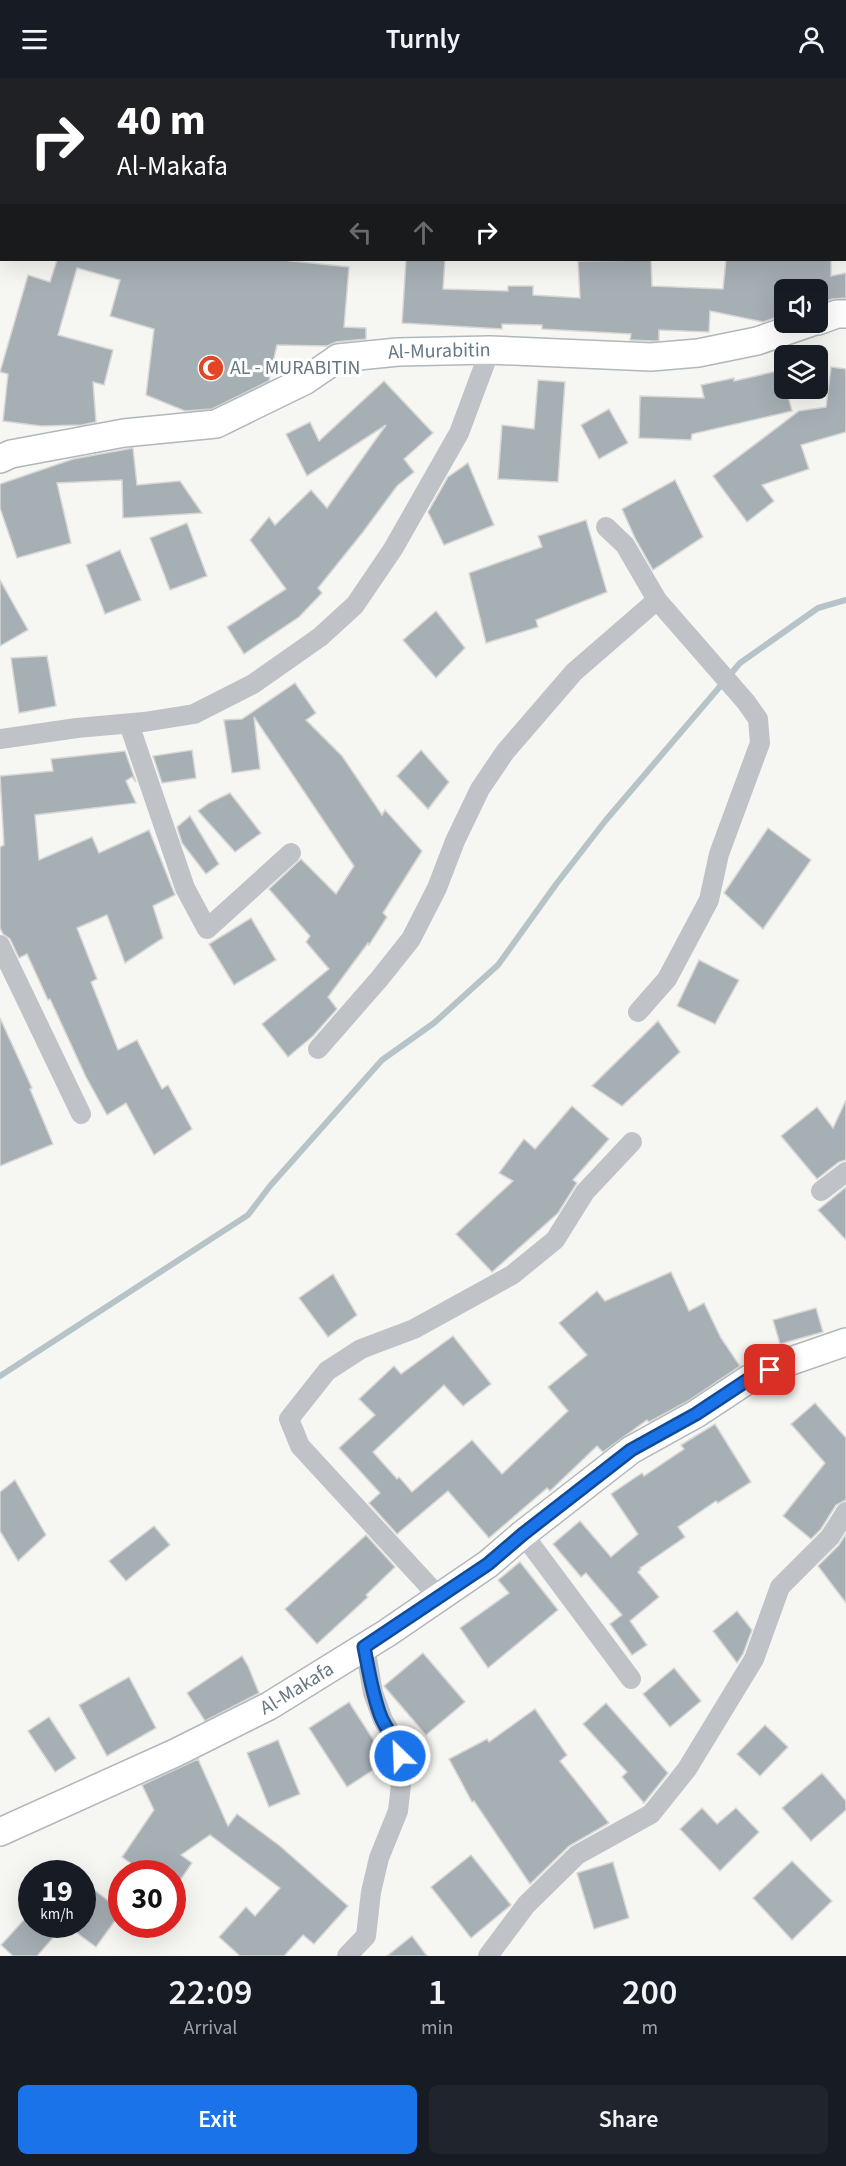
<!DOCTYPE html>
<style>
body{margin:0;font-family:"Source Sans 3",sans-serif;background:#20242c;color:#f1f3f6;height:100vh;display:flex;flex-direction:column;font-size:22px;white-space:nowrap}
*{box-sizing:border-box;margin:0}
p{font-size:20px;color:#9ea1a6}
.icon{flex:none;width:33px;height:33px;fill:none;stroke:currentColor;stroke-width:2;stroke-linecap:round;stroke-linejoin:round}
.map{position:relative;height:1878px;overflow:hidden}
.side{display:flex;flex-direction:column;background:#171b24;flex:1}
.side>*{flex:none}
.guide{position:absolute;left:0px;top:0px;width:846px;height:183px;box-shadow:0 6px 24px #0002;background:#202124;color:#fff;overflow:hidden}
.controls{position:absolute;left:774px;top:201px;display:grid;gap:12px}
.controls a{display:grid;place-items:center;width:54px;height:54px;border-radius:9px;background:#171b24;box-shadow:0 6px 24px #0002;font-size:30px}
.speed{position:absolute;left:18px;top:1782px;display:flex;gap:12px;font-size:30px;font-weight:700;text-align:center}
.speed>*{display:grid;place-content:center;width:78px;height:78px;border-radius:50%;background:#171b24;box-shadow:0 6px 24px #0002;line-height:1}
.speed small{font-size:15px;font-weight:400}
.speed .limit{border:9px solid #d22;background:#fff;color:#111}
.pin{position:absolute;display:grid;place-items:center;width:51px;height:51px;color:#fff;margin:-26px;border-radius:12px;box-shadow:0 3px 9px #0006}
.me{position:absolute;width:66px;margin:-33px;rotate:336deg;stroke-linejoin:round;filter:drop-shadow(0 0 4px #0008)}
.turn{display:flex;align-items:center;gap:21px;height:126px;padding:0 18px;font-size:27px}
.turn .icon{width:78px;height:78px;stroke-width:2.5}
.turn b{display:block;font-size:42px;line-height:51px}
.lanes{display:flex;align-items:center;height:57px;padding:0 18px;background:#0003;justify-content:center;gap:30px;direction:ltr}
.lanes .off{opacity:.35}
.eta{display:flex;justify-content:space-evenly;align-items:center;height:102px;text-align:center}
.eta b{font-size:36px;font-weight:600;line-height:42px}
.action{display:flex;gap:12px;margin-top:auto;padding:12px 18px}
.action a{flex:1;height:69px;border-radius:9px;background:#1a73e8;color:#fff;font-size:24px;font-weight:600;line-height:69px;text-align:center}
.action a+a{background:#20242c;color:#f1f3f6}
header{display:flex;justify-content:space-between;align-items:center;height:78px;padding:0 18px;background:#171b24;font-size:27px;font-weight:600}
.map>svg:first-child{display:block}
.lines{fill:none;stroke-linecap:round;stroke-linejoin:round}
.stream{stroke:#b6c4c7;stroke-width:6}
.building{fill:#a6afb4;stroke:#d8d7d5;stroke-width:1.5}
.secondary-casing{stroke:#b1b7bb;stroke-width:30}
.street{stroke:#bfc3c7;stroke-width:20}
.secondary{stroke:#fff;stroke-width:27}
.route-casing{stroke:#114b97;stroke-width:15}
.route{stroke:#1a73e8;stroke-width:10}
.labels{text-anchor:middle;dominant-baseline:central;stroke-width:6;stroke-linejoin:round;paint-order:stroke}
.street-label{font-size:20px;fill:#657884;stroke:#fff}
.poi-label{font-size:20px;fill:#657884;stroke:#fff;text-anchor:start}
</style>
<header><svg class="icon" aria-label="menu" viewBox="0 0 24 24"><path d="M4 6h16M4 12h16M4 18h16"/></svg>Turnly<svg class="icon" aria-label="person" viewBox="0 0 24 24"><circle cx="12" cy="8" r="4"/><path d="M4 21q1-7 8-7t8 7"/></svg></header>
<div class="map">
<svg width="846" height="1878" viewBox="0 0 846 1878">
<rect width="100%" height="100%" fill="#f6f6f3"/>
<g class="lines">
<path class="stream" d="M0,1298L248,1137L270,1108L382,982L434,945L498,887L557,805L606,742L740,585L818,530L846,522"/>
</g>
<g class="building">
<path d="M57,182H283L349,189L344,249L366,250V261L336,264L327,268L277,267L269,303L212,331L185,333L146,317L154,251L110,238L120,202L77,190L58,257L113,272L104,307L93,304L96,344L82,347L41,348L3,343L8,296L0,294L28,197L50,204Z"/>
<path d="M406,182H445L443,211L508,213V208H533V217L580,220L578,183L651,182L652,208L723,211L726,182H831V198L846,195V220L832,221L818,226V212H784V237L763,244L710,233L709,254L659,252V263H651L630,262L631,256L542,251V247L502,246V251L402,245Z"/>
<path d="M831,289L846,291V354L801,367L809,391L762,407L774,423L747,444L713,398L799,333L826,329Z"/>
<path d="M782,292L784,310H786L792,333L692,356L691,362L639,360L640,318L704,320L701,307L734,300V303Z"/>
<path d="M538,302L565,304L558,404L498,401L502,347L534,351Z"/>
<path d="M384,303L433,355L404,381L414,394L397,408L363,454L318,510L322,515L299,539L244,576L227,549L286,511L250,462L269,439L275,447L311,412L327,430L386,347L307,398L286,356L310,344L319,363Z"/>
<path d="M609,331L628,365L599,381L581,347Z"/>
<path d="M133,370L137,407L180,403L202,435L123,440L122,402L57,405L71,465L17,480L0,430V406L73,381Z"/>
<path d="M468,385L494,447L444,467L428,434L448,399Z"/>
<path d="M675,402L703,459L653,492L635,460L622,431Z"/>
<path d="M586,442L607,514L536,542L538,549L486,565L469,495L542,469L538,458Z"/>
<path d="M187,445L207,498L170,512L150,460Z"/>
<path d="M120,472L141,522L105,536L86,487Z"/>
<path d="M0,502L28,552L0,568Z"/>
<path d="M436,533L465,570L436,600L403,562Z"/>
<path d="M47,578L56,628L19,635L11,580Z"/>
<path d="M295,605L316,635L306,642L342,678L382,737L385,732L422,773L383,835L387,839L369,867L368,865L328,919L337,931L313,958L288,979L262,946L329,891L306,864L310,858L269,811L301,781L336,816L354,788L254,639L260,691L232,695L224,642L242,641Z"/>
<path d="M192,672L196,700L162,705L153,678Z"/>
<path d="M421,672L449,704L428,731L397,698Z"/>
<path d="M125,673L136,704L132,699L126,703L136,725L35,737L39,782L92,759L99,775L149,752L175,817L153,828L163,860L125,885L107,837L77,850L97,901L91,904L118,972L137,962L162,1011L168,1007L192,1051L154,1077L126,1025L107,1037L86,999L50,921L48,922L27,876L19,880L10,861L3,856L0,850V769L4,767L0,698L53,693L51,681Z"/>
<path d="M230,715L261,755L235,774L198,733L209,725Z"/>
<path d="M190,738L219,786L206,796L182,765L177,749Z"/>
<path d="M768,750L811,782L763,851L724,815Z"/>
<path d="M251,840L276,882L234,907L209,866Z"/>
<path d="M699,882L739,902L715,946L677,928Z"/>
<path d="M0,940L32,1010L30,1011L53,1066L0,1088Z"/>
<path d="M658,943L680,974L622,1028L592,1008Z"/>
<path d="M846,1022V1082L839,1084L817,1101L781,1058L817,1029L833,1050Z"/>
<path d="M572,1028L609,1061L573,1102L577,1105L558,1135L492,1194L456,1156L513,1103L499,1095L524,1061L535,1071Z"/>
<path d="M846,1109V1162L818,1132Z"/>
<path d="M671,1194L689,1233L704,1225L721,1260L740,1288L688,1323L649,1344L647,1342L603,1374L597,1368L550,1413L547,1410L489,1460L448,1413L397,1456L369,1425L380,1415L339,1370L375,1337L359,1321L394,1288L401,1296L453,1258L491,1306L463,1328L444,1307L373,1374L397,1401L399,1399L412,1414L472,1362L502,1396L568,1333L548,1309L587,1277L559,1245L597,1213L605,1223Z"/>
<path d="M333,1196L357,1237L328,1259L299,1220Z"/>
<path d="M816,1230L823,1254L780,1266L773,1242Z"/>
<path d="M815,1325L846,1360V1422L836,1427L821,1451L811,1461L783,1438L825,1385L791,1346Z"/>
<path d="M715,1346L751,1404L718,1425L716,1423L678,1449L685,1459L640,1490L641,1491L638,1494L659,1519L630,1543L647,1567L632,1577L610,1546L622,1537L586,1495L581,1499L553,1466L580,1443L611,1479L638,1456L611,1416L642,1395L644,1398L684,1371L681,1367Z"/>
<path d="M15,1402L46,1457L18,1483L0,1453V1414Z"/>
<path d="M154,1448L170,1467L126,1503L109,1483Z"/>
<path d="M846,1456V1525L818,1488L839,1467Z"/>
<path d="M366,1457L395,1489L366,1517L368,1519L317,1566L285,1531Z"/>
<path d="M520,1484L558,1532L488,1590L460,1550L509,1515L498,1502Z"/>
<path d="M737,1533L752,1552L743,1576L737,1585L713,1553Z"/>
<path d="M423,1575L465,1624L426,1657L384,1608Z"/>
<path d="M242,1578L248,1588L259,1615L205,1643L187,1615Z"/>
<path d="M674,1590L701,1623L670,1649L643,1616Z"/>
<path d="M129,1599L156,1650L107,1678L79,1627Z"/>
<path d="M349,1624L387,1683L347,1709L309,1650Z"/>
<path d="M606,1625L668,1695L644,1725L622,1699L627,1694L583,1646Z"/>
<path d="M535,1631L567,1677L560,1683L609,1745L569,1768L530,1806L474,1723L472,1724L449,1681L487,1661L489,1664Z"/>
<path d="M49,1639L76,1680L55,1694L28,1653Z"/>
<path d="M765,1647L788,1669L760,1698L737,1676Z"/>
<path d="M278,1662L300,1716L269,1729L247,1675Z"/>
<path d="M198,1681L228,1748L237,1736L280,1768L348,1828L314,1866L303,1857L284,1878H240L219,1859L246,1829L255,1838L280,1810L210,1757L181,1777L192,1785L172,1814V1796H146L122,1779L154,1732L142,1707Z"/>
<path d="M822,1695L846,1723V1732L811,1763L782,1730Z"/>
<path d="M702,1730L717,1746L736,1730L759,1754L720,1793L680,1751Z"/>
<path d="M471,1777L511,1827L471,1860L431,1809Z"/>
<path d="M792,1783L832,1823L792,1862L753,1820Z"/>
<path d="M613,1784L629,1840L594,1851L577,1795Z"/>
<path d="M82,1803L122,1833L96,1869L65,1846H82Z"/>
<path d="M32,1833V1846H65L37,1878H13L1,1867Z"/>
<path d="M412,1858L427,1878H387Z"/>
</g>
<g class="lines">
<g class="secondary-casing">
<g id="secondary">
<path d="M251,0L253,2"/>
<path d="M844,97L846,98"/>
<path d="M818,243L837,236H846"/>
<path id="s1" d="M0,381L11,376L124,355L216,346L306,302L338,280L398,274L490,272L651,279L698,275L757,263L812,244"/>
<path id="s2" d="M0,1754L175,1675L269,1628L387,1555L488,1486L523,1456L631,1372L696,1336L749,1301L791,1283L846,1264"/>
</g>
</g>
<g class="street">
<path d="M606,449L625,467L657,522L746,624L758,641L760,665L719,776L709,822L667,901L638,934"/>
<path d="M129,646L185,810L207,851L291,775"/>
<path d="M0,661L77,650L144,644L194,636L253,606L320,559L355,527L393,471L459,355L490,272"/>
<path d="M0,867L81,1036"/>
<path d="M318,971L380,900L411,861L437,810L455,763L480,711L505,674L574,594L657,522"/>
<path d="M821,1113L846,1094"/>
<path d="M523,1456L631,1601"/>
<path d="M439,1519L300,1368L289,1341L327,1293L361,1271L414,1251L512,1197L555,1162L585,1114L632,1064"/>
<path d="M347,1878L366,1858L371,1814L379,1780L398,1733L403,1689L397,1666L383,1642L373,1615L365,1569"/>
<path d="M488,1878L526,1827L577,1777L651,1736L687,1691L754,1581L780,1509L830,1459L846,1434"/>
</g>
<use href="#secondary" class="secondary"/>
</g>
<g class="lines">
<g class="route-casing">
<path id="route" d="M400,1678C397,1663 387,1653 381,1639C372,1616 369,1593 364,1569L488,1486L523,1456L631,1372L696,1336L749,1301L770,1292"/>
</g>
<use href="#route" class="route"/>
</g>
<defs>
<g id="mosque-disc" transform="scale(1.35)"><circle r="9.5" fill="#e54524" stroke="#fff"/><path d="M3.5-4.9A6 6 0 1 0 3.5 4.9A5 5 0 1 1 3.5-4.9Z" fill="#fff"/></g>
</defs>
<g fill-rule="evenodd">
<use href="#mosque-disc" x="211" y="290"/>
</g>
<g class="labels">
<g class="street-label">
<text stroke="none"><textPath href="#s1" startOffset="460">Al-Murabitin</textPath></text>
<text stroke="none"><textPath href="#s2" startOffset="330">Al-Makafa</textPath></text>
</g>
<g class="poi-label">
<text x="230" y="290">AL - MURABITIN</text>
</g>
</g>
</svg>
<div class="controls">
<a><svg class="icon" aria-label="sound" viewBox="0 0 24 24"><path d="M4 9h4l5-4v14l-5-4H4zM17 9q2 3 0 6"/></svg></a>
<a><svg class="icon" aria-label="layers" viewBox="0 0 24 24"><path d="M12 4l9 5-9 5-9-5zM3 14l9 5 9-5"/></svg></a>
</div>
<div class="speed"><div>19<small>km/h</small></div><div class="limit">30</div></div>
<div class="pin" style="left:770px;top:1292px;background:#d93025"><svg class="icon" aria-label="arrive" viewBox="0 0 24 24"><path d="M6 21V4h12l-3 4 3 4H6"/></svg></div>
<svg class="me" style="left:400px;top:1678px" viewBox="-20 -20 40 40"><circle r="17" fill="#1a73e8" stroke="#fff" stroke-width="3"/><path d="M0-11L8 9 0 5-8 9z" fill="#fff"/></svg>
<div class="guide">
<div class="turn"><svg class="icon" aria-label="right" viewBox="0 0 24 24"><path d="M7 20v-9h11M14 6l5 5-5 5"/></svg><div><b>40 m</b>Al-Makafa</div></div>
<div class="lanes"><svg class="icon off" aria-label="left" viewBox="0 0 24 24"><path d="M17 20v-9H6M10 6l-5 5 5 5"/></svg><svg class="icon off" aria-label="ahead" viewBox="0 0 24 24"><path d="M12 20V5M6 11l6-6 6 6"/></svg><svg class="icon" aria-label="right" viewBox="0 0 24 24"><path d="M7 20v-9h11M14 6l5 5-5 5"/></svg></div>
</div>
</div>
<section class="side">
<div class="eta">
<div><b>22:09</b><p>Arrival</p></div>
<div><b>1</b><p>min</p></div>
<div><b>200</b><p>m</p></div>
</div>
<div class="action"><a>Exit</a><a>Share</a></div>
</section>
